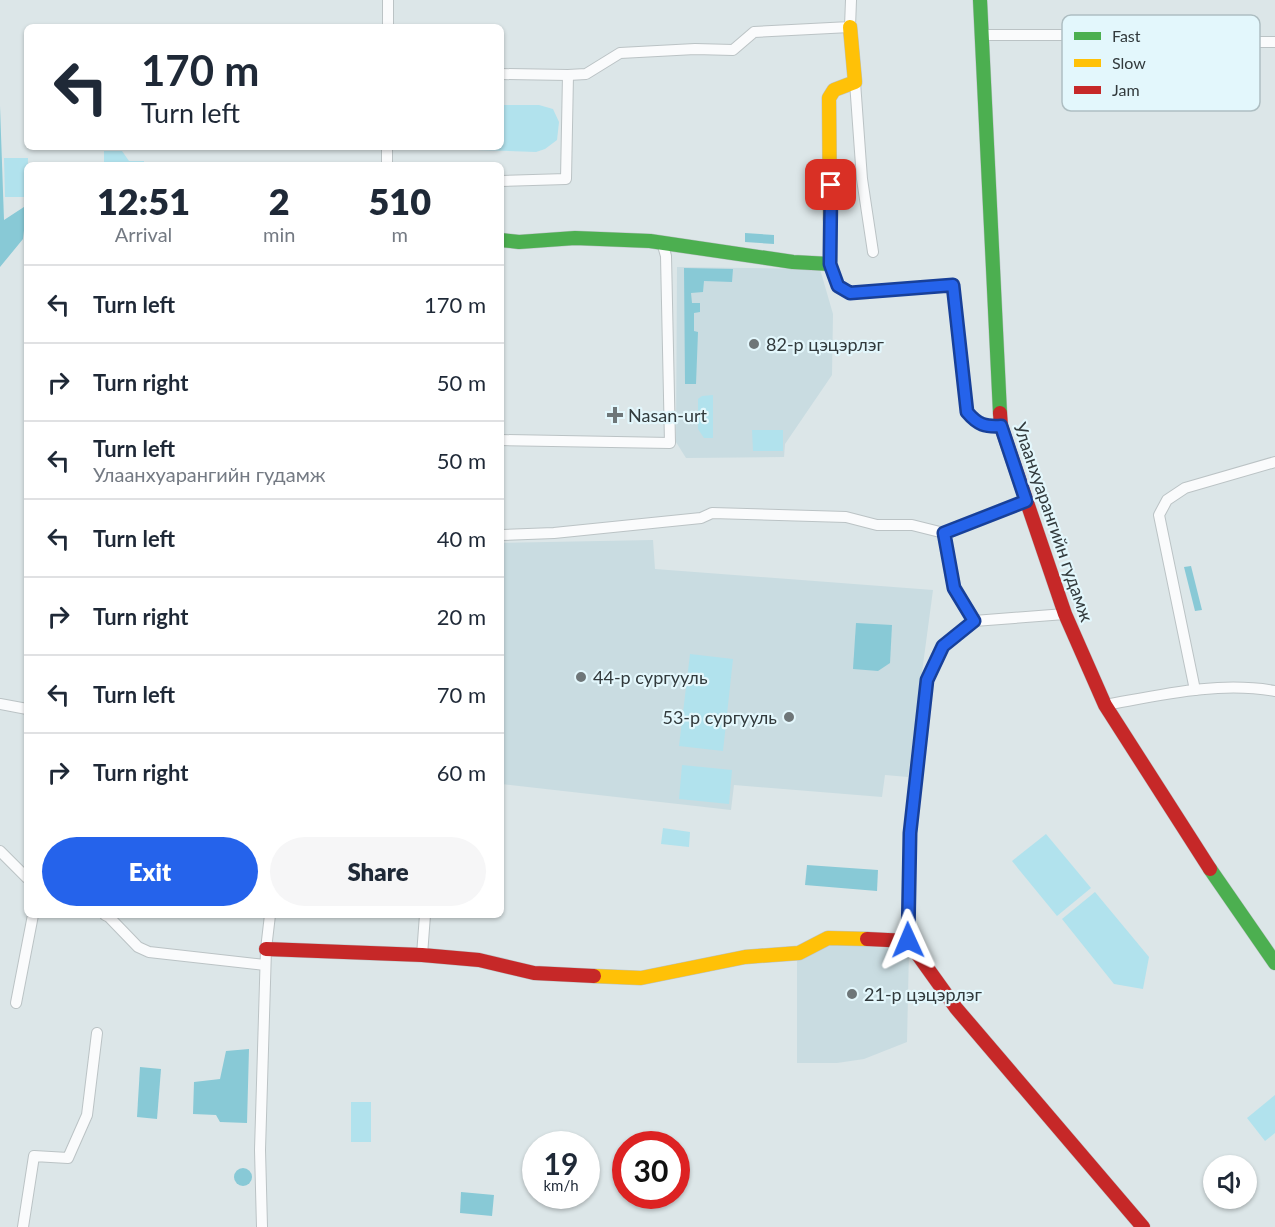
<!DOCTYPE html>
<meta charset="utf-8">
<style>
body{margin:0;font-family:Lato,sans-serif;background:#f6f6f7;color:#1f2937;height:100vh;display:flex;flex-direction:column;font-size:22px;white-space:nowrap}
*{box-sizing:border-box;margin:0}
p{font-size:20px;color:#747a83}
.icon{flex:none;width:33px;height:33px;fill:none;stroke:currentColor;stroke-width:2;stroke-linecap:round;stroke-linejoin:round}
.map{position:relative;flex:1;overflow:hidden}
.drawer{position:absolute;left:24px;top:162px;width:480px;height:756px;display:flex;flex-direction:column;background:#fff;border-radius:9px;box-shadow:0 2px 4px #0004}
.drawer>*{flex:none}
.hud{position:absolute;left:24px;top:24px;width:480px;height:126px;border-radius:9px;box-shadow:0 2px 4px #0004;background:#fff;color:#1f2937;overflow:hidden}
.fabs{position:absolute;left:1203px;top:1155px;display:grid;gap:12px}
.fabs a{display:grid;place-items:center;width:54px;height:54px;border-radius:50%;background:#fff;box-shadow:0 2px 4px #0004;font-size:30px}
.speed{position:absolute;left:522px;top:1131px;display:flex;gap:12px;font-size:30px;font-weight:700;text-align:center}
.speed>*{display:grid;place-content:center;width:78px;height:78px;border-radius:50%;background:#fff;box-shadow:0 2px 4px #0004;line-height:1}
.speed small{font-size:15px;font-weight:400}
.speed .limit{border:9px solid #d22;background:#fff;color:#111}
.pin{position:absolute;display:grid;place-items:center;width:51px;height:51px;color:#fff;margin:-26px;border-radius:12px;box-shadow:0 3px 9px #0006}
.me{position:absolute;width:66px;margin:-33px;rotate:359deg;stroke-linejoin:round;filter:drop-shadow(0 0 4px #0008)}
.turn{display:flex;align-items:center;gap:21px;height:126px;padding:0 18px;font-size:27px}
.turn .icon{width:78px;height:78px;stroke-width:2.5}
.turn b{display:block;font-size:42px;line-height:51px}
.eta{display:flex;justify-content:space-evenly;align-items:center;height:102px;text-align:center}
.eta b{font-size:36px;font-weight:800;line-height:42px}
.action{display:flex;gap:12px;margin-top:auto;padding:12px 18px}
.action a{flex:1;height:69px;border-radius:36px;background:#2563eb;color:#fff;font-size:24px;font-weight:800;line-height:69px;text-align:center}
.action a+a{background:#f6f6f7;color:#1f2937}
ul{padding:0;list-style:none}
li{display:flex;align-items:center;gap:18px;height:78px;padding:0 18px;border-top:2px solid #e0e1e3}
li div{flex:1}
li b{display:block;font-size:22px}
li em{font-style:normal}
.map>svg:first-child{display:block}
.built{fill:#c9dce1}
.green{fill:#b1e2ed}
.forest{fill:#88c9d6}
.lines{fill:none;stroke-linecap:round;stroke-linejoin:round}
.street-casing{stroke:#bbc3c5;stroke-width:12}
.fast-casing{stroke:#bbc3c5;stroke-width:15}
.slow-casing{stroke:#bbc3c5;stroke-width:15}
.jam-casing{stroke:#bbc3c5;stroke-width:15}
.street{stroke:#fafbfc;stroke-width:10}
.fast{stroke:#4caf50;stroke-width:14}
.slow{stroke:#ffc107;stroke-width:14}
.jam{stroke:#c62828;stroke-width:14}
.route-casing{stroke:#184099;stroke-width:15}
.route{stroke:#2563eb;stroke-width:10}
.poi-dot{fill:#6e7678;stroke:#e3f7fc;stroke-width:2}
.labels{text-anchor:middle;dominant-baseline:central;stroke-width:4.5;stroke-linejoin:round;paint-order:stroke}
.poi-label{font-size:18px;fill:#323a3c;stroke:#e3f7fc;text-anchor:start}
.street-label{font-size:18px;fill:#323a3c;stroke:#e3f7fc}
.key{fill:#e3f7fc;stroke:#aebec2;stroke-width:1.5}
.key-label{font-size:16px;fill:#323a3c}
</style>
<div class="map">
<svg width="1275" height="1227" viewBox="0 0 1275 1227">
<rect width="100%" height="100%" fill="#dce6e8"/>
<g class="built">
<path d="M677,267L820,269L833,314L832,375L785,444L784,457L686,458L676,442Z"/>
<path d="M653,540L655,569L933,590L908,777L885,775L882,797L734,785L731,810L501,784V543Z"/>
<path d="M839,943L909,951L907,1042L864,1059L837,1063H797V961L812,951Z"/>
</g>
<g class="green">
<path d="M501,105H539L553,109L559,122L557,140L545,149L536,152L477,150L467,147H501Z"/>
<path d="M104,151H122L129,161H144V165H104Z"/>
<path d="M4,158H28L27,197H5Z"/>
<path d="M713,395V438H704L698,429V399L702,396Z"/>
<path d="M752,430H783V451H753Z"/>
<path d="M690,654L733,659L723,751L679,746Z"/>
<path d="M682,765L732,770L729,804L679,799Z"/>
<path d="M663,828L690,832L689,847L661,844Z"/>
<path d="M1046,834L1091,888L1057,916L1012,861Z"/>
<path d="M1095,892L1149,957L1143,989L1114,984L1062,919Z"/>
<path d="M1275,1095V1133L1265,1141L1247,1118Z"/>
<rect x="351" y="1102" width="20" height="40"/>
</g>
<g class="forest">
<path d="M0,106L4,220L27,205L23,239L0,267Z"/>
<path d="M745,233L774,235V244L745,242Z"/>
<path d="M684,268L733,269L732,282L704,281L703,292L691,293L692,303H700V312L694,313V331L698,332L696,384H685Z"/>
<path d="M1191,566L1202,610L1195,611L1184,567Z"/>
<path d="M856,623L892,625L890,663L878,671L853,669Z"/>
<path d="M807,865L878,870L877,891L805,885Z"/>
<path d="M249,1049L247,1123L220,1122L216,1115L193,1114L194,1082L220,1079L226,1051Z"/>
<path d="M140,1067L161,1069L157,1119L137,1117Z"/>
<circle cx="243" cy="1177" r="9"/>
<path d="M461,1192L494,1195L492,1216L460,1213Z"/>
</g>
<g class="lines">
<g class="street-casing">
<g id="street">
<path d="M388,0V27"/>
<path d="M981,35H1062L1212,42H1275"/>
<path d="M501,74L568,75"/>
<path d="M855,82L862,179L873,252"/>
<path d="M387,147V165"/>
<path d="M501,181L566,179L568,75L586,74L620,53L695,49L733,50L754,32L850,27L851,0"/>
<path d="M830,264L838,286L850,293L953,285L967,413C978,425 985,427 1001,426"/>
<path d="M501,440L670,443L666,256L662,242"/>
<path d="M944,533L1026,501"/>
<path d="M501,535L554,533L701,518L712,513L846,517L877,525H912L944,533L954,588L974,621"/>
<path d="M1195,690L1159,515L1167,500L1185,488L1275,462"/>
<path d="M0,704L27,709"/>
<path d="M1105,705C1161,695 1218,681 1275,691"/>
<path d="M0,851L27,878"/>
<path d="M105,915L109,917L138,947L149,952L265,965"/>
<path d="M908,941L910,833L927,680L943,646L974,621L1065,614"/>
<path d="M422,955L425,915"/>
<path d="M16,1003L33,915"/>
<path d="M23,1227L34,1156L68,1158L87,1115L97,1033"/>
<path d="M262,1227L260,1150L266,949L270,915"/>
</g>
</g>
<g class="fast-casing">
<g id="fast">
<path d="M980,0L1000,413"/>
<path d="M501,240L519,242L575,238L650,241L793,262L830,264V219"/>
<path d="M1210,869L1275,963"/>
</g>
</g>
<g class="slow-casing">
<g id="slow">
<path d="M830,219L829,98L834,90L855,82L850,27"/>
<path d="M594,976L641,978L745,957L799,953L828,938L867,939"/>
</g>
</g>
<g class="jam-casing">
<g id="jam">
<path d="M1000,413L1001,426L1065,614L1105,705L1210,869"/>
<path d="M867,939L908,941L956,1008L1143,1227"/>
<path d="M266,949L422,955L479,960L534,973L594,976"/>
</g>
</g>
<use href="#street" class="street"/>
<use href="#fast" class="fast"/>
<use href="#slow" class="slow"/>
<use href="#jam" class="jam"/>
</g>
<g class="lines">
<g class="route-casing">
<path id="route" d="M831,185L830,264L838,286L850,293L953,285L967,412C978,425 985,427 1001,426L1026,501L944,533L954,588L974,621L943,646L927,680L910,833L908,940"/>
</g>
<use href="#route" class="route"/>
</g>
<g class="poi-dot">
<circle cx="754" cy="344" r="6"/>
<path d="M612 406h6v6h6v6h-6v6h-6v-6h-6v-6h6z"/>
<circle cx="581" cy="677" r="6"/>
<circle cx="789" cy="717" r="6"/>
<circle cx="852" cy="994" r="6"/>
</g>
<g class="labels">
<g class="poi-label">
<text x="766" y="344">82-р цэцэрлэг</text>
<text x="628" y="415">Nasan-urt</text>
<text x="593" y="677">44-р сургууль</text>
<text x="777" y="717" text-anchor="end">53-р сургууль</text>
<text x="864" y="994">21-р цэцэрлэг</text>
</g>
<g class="street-label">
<text transform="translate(1054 522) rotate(71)">Улаанхуарангийн гудамж</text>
</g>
</g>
<rect x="1062" y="15" width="198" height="96" rx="9" class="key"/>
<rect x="1074" y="32" width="27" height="8" fill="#4caf50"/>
<rect x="1074" y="59" width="27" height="8" fill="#ffc107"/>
<rect x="1074" y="86" width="27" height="8" fill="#c62828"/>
<g class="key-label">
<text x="1112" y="42">Fast</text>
<text x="1112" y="69">Slow</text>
<text x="1112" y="96">Jam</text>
</g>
</svg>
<div class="fabs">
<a><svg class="icon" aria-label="sound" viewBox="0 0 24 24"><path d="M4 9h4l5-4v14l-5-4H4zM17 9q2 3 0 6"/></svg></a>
</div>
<div class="speed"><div>19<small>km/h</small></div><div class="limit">30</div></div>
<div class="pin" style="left:831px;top:185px;background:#d93025"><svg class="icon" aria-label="arrive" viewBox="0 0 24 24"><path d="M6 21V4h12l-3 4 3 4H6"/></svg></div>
<svg class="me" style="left:908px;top:940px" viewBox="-20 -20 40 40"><path d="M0-17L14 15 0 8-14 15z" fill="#2563eb" stroke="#fff" stroke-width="4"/></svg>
<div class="hud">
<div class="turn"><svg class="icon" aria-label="left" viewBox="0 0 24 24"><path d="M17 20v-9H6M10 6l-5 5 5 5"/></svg><div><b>170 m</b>Turn left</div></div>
</div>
<section class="drawer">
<div class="eta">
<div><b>12:51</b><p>Arrival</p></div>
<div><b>2</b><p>min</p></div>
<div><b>510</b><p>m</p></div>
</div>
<ul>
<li><svg class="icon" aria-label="left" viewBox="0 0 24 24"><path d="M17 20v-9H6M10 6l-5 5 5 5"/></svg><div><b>Turn left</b></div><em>170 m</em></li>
<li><svg class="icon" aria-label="right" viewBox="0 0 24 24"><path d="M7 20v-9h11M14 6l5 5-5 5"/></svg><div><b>Turn right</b></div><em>50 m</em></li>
<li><svg class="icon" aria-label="left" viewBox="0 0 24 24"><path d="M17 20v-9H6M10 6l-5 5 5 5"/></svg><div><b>Turn left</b><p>Улаанхуарангийн гудамж</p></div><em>50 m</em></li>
<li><svg class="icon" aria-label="left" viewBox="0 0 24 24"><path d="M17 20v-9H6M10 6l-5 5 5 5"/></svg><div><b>Turn left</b></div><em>40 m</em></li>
<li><svg class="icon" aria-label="right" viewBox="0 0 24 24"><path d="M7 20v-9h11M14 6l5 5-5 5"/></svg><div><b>Turn right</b></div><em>20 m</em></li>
<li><svg class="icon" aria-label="left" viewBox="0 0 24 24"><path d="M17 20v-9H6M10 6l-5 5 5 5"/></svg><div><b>Turn left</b></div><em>70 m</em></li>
<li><svg class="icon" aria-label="right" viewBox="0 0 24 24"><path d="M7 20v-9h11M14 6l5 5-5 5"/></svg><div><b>Turn right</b></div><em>60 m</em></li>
</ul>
<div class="action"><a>Exit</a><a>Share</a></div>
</section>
</div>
